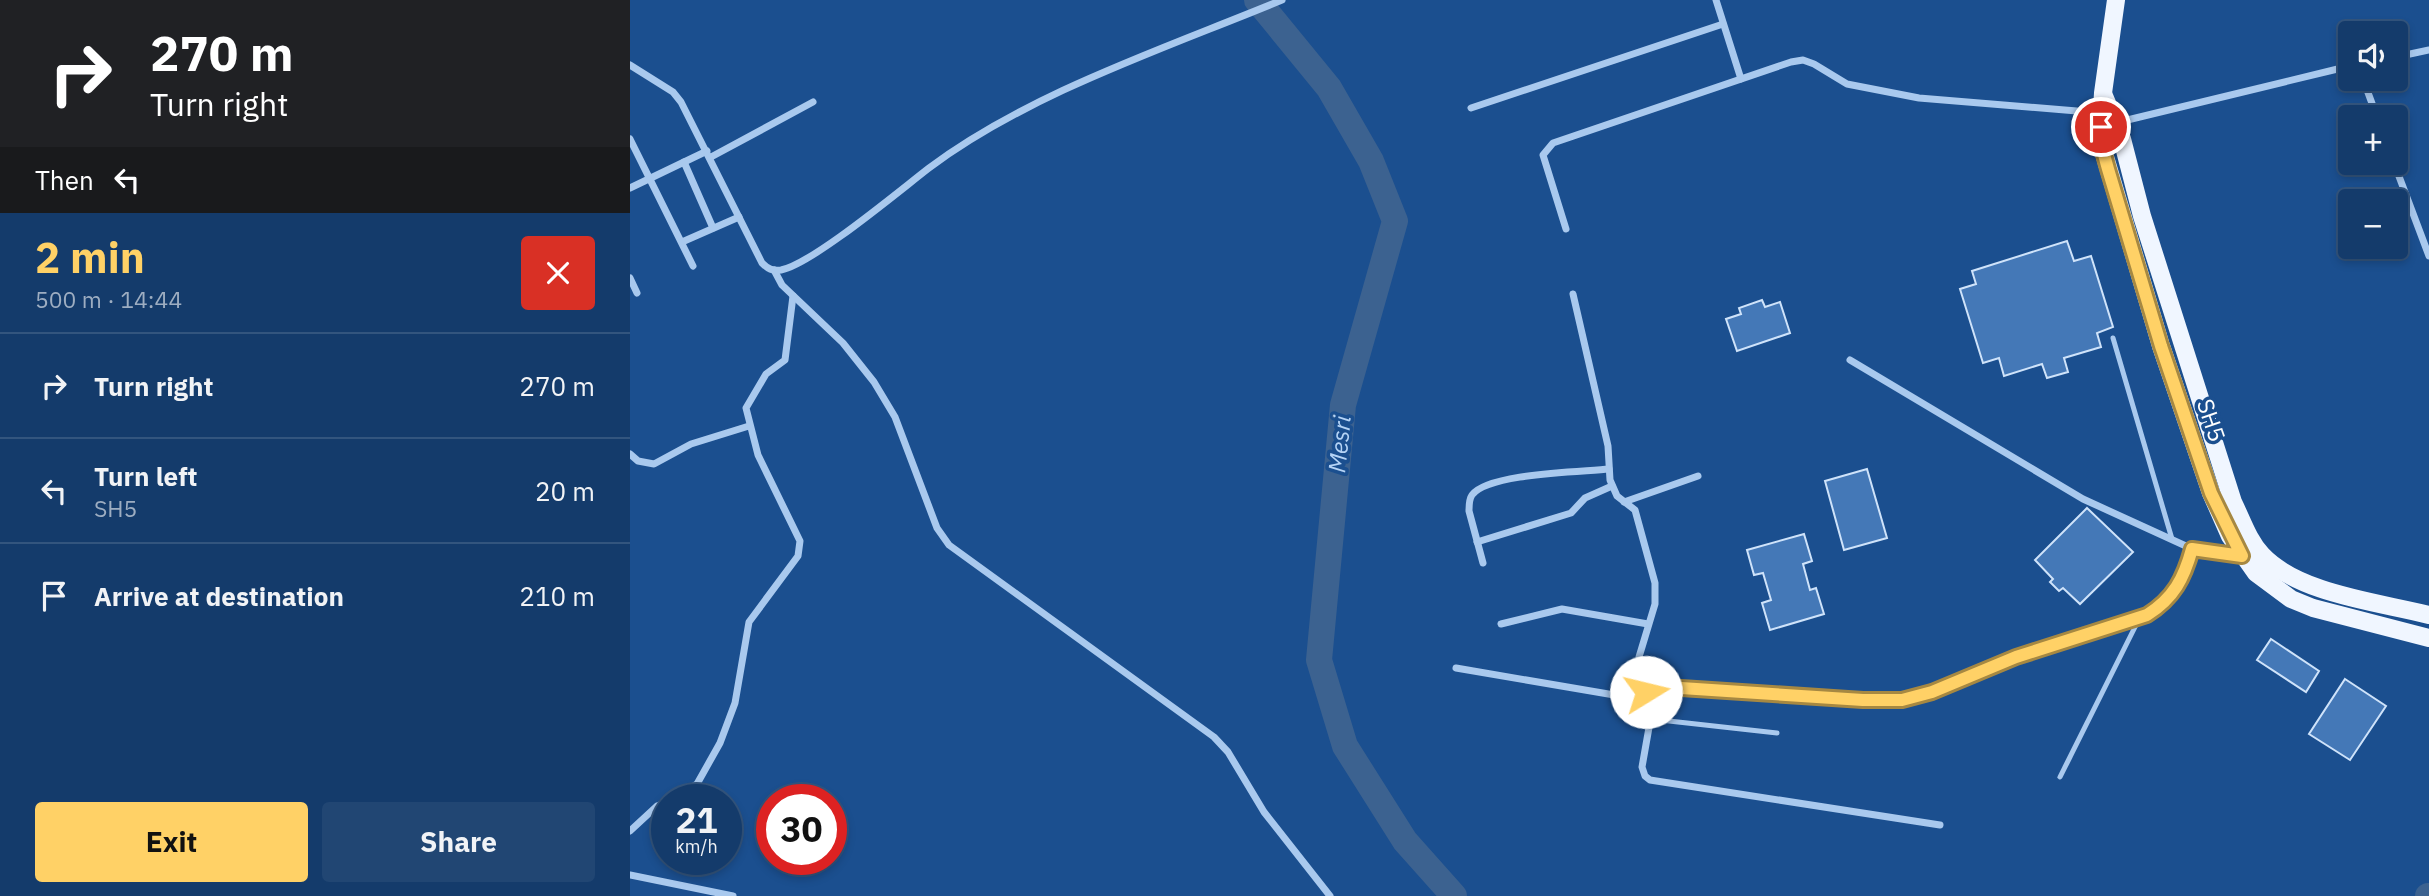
<!DOCTYPE html>
<meta charset="utf-8">
<style>
body{margin:0;font-family:"IBM Plex Sans",sans-serif;background:#214673;color:#f1f3f6;height:100vh;display:flex;flex-direction:column;font-size:26px;white-space:nowrap}
*{box-sizing:border-box;margin:0}
p{font-size:23px;color:#9dadc1}
.icon{flex:none;width:38px;height:38px;fill:none;stroke:currentColor;stroke-width:2;stroke-linecap:round;stroke-linejoin:round}
.map{position:relative;flex:1;overflow:hidden}
.sheet{display:flex;flex-direction:column;background:#143b6b;width:630px}
.sheet>*{flex:none}
.banner{background:#202124;color:#fff;overflow:hidden}
.buttons{position:absolute;left:1708px;top:21px;display:grid;gap:14px}
.buttons a{display:grid;place-items:center;width:70px;height:70px;border-radius:7px;background:#143b6b;box-shadow:0 4px 10px #0003,0 0 0 2px #33557e;font-size:35px}
.speed{position:absolute;left:21px;top:784px;display:flex;gap:14px;font-size:35px;font-weight:700;text-align:center}
.speed>*{display:grid;place-content:center;width:91px;height:91px;border-radius:50%;background:#143b6b;box-shadow:0 4px 10px #0003,0 0 0 2px #33557e;line-height:1}
.speed small{font-size:18px;font-weight:400}
.speed .limit{border:10px solid #d22;background:#fff;color:#111}
.pin{position:absolute;display:grid;place-items:center;width:60px;height:60px;color:#fff;margin:-30px;border:4px solid #fff;border-radius:50%;box-shadow:0 2px 7px #0007}
.me{position:absolute;width:77px;margin:-38px;rotate:81deg;stroke-linejoin:round;filter:drop-shadow(0 0 5px #0008)}
.turn{display:flex;align-items:center;gap:24px;height:147px;padding:0 35px;font-size:32px}
.turn .icon{width:91px;height:91px;stroke-width:2.5}
.turn b{display:block;font-size:49px;line-height:60px}
.then{display:flex;align-items:center;height:66px;padding:0 35px;background:#0003;gap:14px;font-size:26px}
.round{display:grid;place-items:center;flex:none;width:74px;height:74px;border-radius:7px;background:#214673}
.summary{display:flex;align-items:center;justify-content:space-between;height:119px;padding:0 35px}
h1{font-size:42px;font-weight:700;line-height:52px;color:#ffd166}
.primary-button{display:flex;gap:14px;margin-top:auto;padding:14px 35px}
.primary-button a{flex:1;height:80px;border-radius:7px;background:#ffd166;color:#111;font-size:28px;font-weight:700;line-height:80px;text-align:center}
.primary-button a+a{background:#214673;color:#f1f3f6}
ul{padding:0;list-style:none}
li{display:flex;align-items:center;gap:21px;height:105px;padding:0 35px;border-top:2px solid #33557e}
li div{flex:1}
li b{display:block;font-size:26px}
li em{font-style:normal}
main{display:flex;flex:1;min-height:0}
.map>svg:first-child{display:block}
.lines{fill:none;stroke-linecap:round;stroke-linejoin:round}
.river{stroke:#3c6290;stroke-width:26}
.building{fill:#4478b7;stroke:#cfe3fa;stroke-width:2}
.lane{stroke:#a9c9ee;stroke-width:5}
.street{stroke:#a9c9ee;stroke-width:7}
.primary{stroke:#f0f6ff;stroke-width:18}
.route-casing{stroke:#a68842;stroke-width:18}
.route{stroke:#ffd166;stroke-width:12}
.labels{text-anchor:middle;dominant-baseline:central;stroke-width:7;stroke-linejoin:round;paint-order:stroke}
.street-label{font-size:23px;fill:#fff;stroke:#1b4f8f}
.water-label{font-size:24px;font-style:italic;fill:#b5d3f5;stroke:#1b4f8f}
</style>
<main>
<section class="sheet">
<div class="banner">
<div class="turn"><svg class="icon" aria-label="right" viewBox="0 0 24 24"><path d="M7 20v-9h11M14 6l5 5-5 5"/></svg><div><b>270 m</b>Turn right</div></div>
<div class="then">Then<svg class="icon" aria-label="left" viewBox="0 0 24 24"><path d="M17 20v-9H6M10 6l-5 5 5 5"/></svg></div>
</div>
<div class="summary"><div><h1>2 min</h1><p>500 m · 14:44</p></div><a class="round" style="background:#d93025;color:#fff"><svg class="icon" aria-label="close" viewBox="0 0 24 24"><path d="M6 6l12 12M18 6L6 18"/></svg></a></div>
<ul>
<li><svg class="icon" aria-label="right" viewBox="0 0 24 24"><path d="M7 20v-9h11M14 6l5 5-5 5"/></svg><div><b>Turn right</b></div><em>270 m</em></li>
<li><svg class="icon" aria-label="left" viewBox="0 0 24 24"><path d="M17 20v-9H6M10 6l-5 5 5 5"/></svg><div><b>Turn left</b><p>SH5</p></div><em>20 m</em></li>
<li><svg class="icon" aria-label="arrive" viewBox="0 0 24 24"><path d="M6 21V4h12l-3 4 3 4H6"/></svg><div><b>Arrive at destination</b></div><em>210 m</em></li>
</ul>
<div class="primary-button"><a>Exit</a><a>Share</a></div>
</section>
<div class="map">
<svg width="1799" height="896" viewBox="0 0 1799 896">
<rect width="100%" height="100%" fill="#1b4f8f"/>
<g class="lines">
<g class="river">
<path d="M627,0L699,88L741,161L765,221L713,405L689,660L715,746L775,841L824,896"/>
<path d="M1798,896H1799"/>
</g>
</g>
<g class="building">
<path d="M1437,241L1444,261L1461,256L1483,327L1467,333L1471,347L1434,358L1438,372L1417,378L1412,364L1374,376L1369,358L1353,363L1330,289L1346,284L1342,271Z"/>
<path d="M1132,300L1135,307L1150,302L1160,333L1107,351L1096,319L1111,314L1109,308Z"/>
<path d="M1237,469L1257,538L1214,550L1195,481Z"/>
<path d="M1457,508L1503,552L1450,604L1433,588L1429,591L1420,582L1423,579L1405,560Z"/>
<path d="M1174,534L1182,561L1173,564L1180,590L1186,588L1194,614L1140,630L1132,603L1141,600L1133,573L1124,575L1117,550Z"/>
<path d="M1641,639L1689,671L1676,692L1627,660Z"/>
<path d="M1715,679L1756,706L1720,760L1679,734Z"/>
</g>
<g class="lines">
<g class="lane">
<path d="M1483,338L1542,539"/>
<path d="M1021,719L1147,733"/>
<path d="M1430,777L1510,617"/>
</g>
<g class="street">
<path d="M1086,0L1111,79"/>
<path d="M1766,57L1799,50"/>
<path d="M0,65L43,92L51,102L132,263C138,269 142,271 151,270C182,264 269,191 299,168C399,93 536,48 652,0"/>
<path d="M1733,79L1747,117"/>
<path d="M841,108L1093,24"/>
<path d="M1485,123L1720,66"/>
<path d="M0,139L63,266"/>
<path d="M81,157L183,102"/>
<path d="M54,162L83,228"/>
<path d="M1764,163L1799,256"/>
<path d="M0,188L77,151"/>
<path d="M936,229L913,155L923,143L1161,62L1173,60L1184,64L1217,84L1289,98L1471,113"/>
<path d="M52,242L109,217"/>
<path d="M144,270L152,285L213,343L244,382L265,417L307,528L319,545L584,737L598,752L634,812L700,896"/>
<path d="M0,278L7,293"/>
<path d="M943,294L978,446L980,480L987,496L1005,510L1025,583V604L1009,657L1015,692"/>
<path d="M1220,360L1453,499L1569,552L1610,556"/>
<path d="M0,454L8,461L24,464L61,444L119,426"/>
<path d="M994,502L1068,476"/>
<path d="M847,542L941,513L955,498L982,486"/>
<path d="M853,563L839,511C839,506 839,499 842,495C858,473 951,472 979,469"/>
<path d="M871,624L932,609L1018,624"/>
<path d="M826,668L996,697L1036,687L1233,700H1272L1302,692L1386,658L1517,615C1544,598 1554,578 1562,549"/>
<path d="M1026,688L1012,767L1015,776L1020,780L1310,825"/>
<path d="M42,800L67,784L90,743L105,703L119,622L168,556L170,541L128,455L116,408L136,374L155,360L163,296"/>
<path d="M0,831L27,806L37,802"/>
<path d="M0,875L103,896"/>
</g>
<g class="primary">
<path d="M1486,0L1473,93L1470,140L1531,346L1581,493L1600,536L1626,573L1661,599L1683,608L1799,638"/>
<path d="M1474,96L1492,139L1512,216L1603,502C1612,520 1618,540 1632,555C1669,594 1748,602 1799,615"/>
</g>
</g>
<g class="lines">
<g class="route-casing">
<path id="route" d="M1016,692L1036,687L1233,700H1272L1302,692L1386,657L1517,615C1544,598 1554,578 1562,549L1612,556L1581,493L1531,346L1478,169L1470,140L1471,127"/>
</g>
<use href="#route" class="route"/>
</g>
<g class="labels">
<g class="street-label">
<text transform="translate(1582 420) rotate(71)">SH5</text>
</g>
<g class="water-label">
<text transform="translate(709 444) rotate(-84)">Mesri</text>
</g>
</g>
</svg>
<div class="buttons">
<a><svg class="icon" aria-label="sound" viewBox="0 0 24 24"><path d="M4 9h4l5-4v14l-5-4H4zM17 9q2 3 0 6"/></svg></a>
<a>+</a>
<a>−</a>
</div>
<div class="speed"><div>21<small>km/h</small></div><div class="limit">30</div></div>
<div class="pin" style="left:1471px;top:127px;background:#d93025"><svg class="icon" aria-label="arrive" viewBox="0 0 24 24"><path d="M6 21V4h12l-3 4 3 4H6"/></svg></div>
<svg class="me" style="left:1016px;top:692px" viewBox="-20 -20 40 40"><circle r="19" fill="#fff"/><path d="M0-13L10 11 0 6-10 11z" fill="#ffd166"/></svg>
</div>
</main>
